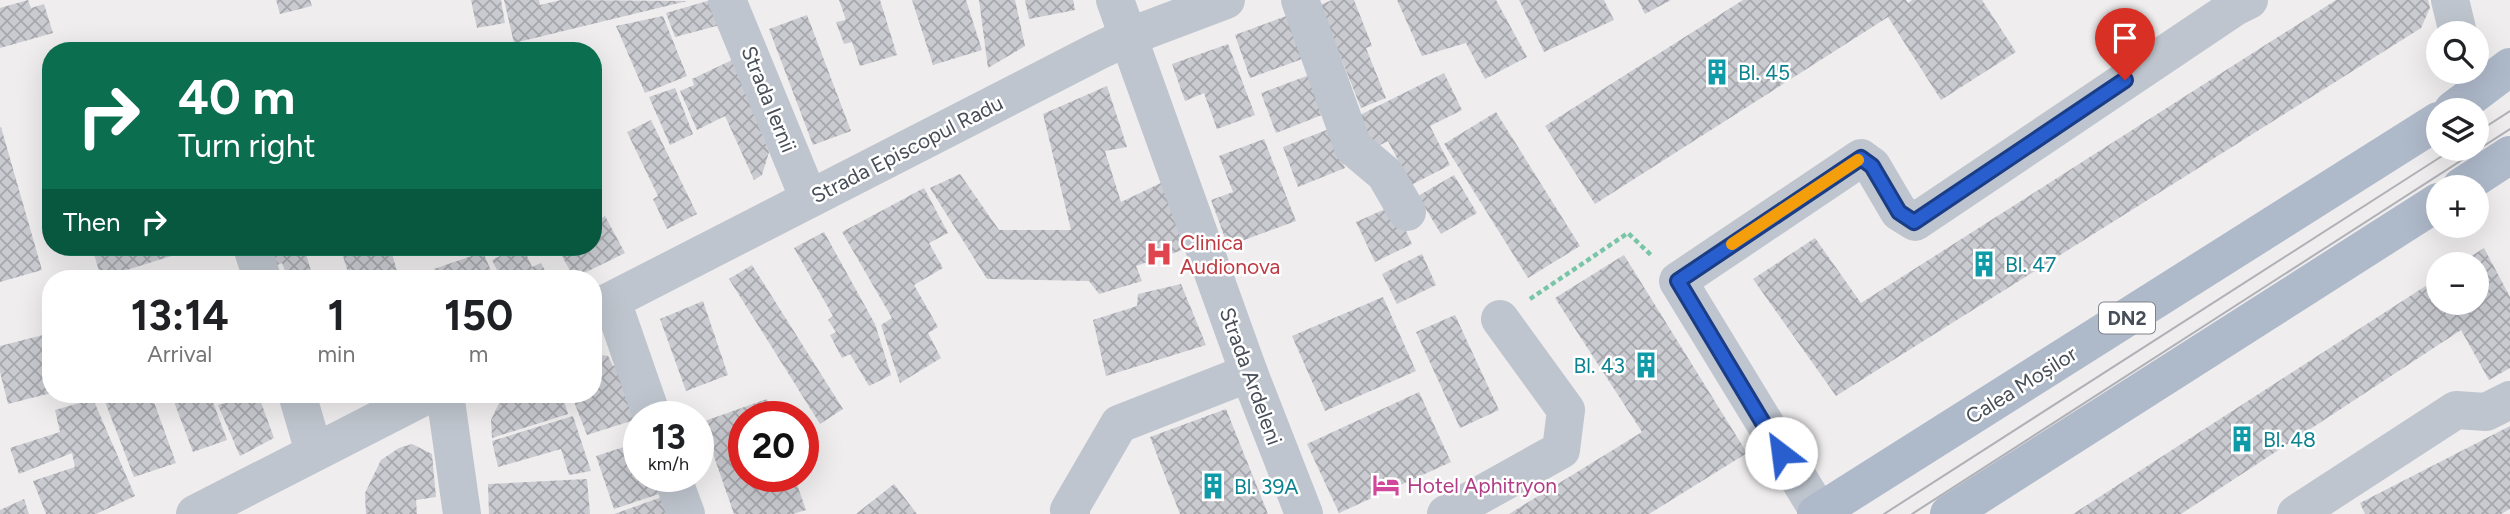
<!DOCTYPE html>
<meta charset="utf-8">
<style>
body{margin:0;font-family:Figtree,sans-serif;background:#f6f6f6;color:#202124;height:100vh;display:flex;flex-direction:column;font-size:26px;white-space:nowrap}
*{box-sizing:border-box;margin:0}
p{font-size:23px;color:#757577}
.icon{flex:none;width:38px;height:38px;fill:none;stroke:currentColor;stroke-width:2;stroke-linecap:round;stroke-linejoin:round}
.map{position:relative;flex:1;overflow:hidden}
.drawer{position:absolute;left:42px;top:270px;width:560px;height:133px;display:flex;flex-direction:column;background:#fff;border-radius:28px;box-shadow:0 7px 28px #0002}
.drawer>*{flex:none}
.hud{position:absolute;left:42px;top:42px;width:560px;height:214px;border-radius:28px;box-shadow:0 7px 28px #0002;background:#0b6e4f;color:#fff;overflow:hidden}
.fabs{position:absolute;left:2426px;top:21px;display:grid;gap:14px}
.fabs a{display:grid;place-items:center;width:63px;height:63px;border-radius:50%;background:#fff;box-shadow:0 7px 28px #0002;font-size:35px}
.speed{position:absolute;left:623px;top:401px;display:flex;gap:14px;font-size:35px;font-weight:700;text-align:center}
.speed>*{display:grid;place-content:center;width:91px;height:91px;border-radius:50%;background:#fff;box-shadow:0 7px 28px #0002;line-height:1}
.speed small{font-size:18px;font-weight:400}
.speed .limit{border:10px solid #d22;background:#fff;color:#111}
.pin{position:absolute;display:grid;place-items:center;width:60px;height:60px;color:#fff;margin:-72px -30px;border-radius:50% 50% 50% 0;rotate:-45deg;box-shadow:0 0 7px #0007}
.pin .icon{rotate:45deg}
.me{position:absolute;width:77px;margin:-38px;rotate:330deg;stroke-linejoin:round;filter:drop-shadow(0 0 5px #0008)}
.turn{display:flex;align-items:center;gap:24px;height:147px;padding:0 21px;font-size:32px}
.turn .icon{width:91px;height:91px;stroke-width:2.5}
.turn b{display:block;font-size:49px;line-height:60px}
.then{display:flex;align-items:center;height:66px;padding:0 21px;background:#0003;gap:14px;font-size:26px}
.eta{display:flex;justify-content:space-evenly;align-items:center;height:119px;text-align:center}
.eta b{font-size:42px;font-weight:700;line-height:49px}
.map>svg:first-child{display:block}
.building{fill:url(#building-cross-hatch)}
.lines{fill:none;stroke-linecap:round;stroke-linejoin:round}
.path{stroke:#79c5a8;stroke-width:4.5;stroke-dasharray:5 3.5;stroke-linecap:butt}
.minor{stroke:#bfc5ce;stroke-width:38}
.major{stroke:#aeb9ca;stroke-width:38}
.tram{stroke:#afb1b7;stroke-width:2}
.route-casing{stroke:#1a3d86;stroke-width:18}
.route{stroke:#285ece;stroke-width:12}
.slow{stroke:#f59e0b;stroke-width:12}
.labels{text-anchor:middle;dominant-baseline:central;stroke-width:5;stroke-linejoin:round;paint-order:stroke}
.shield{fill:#fff;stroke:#7e838a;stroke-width:2}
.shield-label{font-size:19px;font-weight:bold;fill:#474e58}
.culture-label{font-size:21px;fill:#0d838f;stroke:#fff;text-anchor:start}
.street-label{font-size:21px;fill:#474e58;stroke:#fff}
.health-label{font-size:21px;fill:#be3a42;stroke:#fff;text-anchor:start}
.hotel-label{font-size:21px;fill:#b23c85;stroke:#fff;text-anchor:start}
</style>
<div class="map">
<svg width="2510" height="514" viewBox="0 0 2510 514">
<defs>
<pattern id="building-cross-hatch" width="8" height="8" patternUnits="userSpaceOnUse" patternTransform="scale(1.75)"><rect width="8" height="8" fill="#cacbd1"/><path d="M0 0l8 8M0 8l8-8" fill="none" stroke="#a6a7ac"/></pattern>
</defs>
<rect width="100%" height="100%" fill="#efeded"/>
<g class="building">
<path d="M28,0L31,8L44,4L53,33L0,48V8Z"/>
<path d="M276,0H310L312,6L280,14Z"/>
<path d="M471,0H501L505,23L477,28Z"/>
<path d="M504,0H539L540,5L561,0L687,1L514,43Z"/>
<path d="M711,0L724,24L675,37L666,13Z"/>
<path d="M839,0H880L897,55L860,66L852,42L844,44L836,22L846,20Z"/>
<path d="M912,0H966L982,50L933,65Z"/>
<path d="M979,0H1015L1025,46L988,68Z"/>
<path d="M1025,0H1073L1075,10L1029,19Z"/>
<path d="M1332,0H1354L1372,46L1366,48L1386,98L1361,108L1320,5Z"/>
<path d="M1397,0H1496L1527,57L1485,79L1466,43L1422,56Z"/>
<path d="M1519,0H1604L1614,20L1544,52Z"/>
<path d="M1638,0H1671L1645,14Z"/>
<path d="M1743,0H1906L1908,3L1912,0H1982L2016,52L1941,100L1888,17L1595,204L1545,126Z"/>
<path d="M2336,0H2428L2430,8L2421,28L1836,396L1753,279L1815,238L1861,303Z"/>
<path d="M807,15L851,131L813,145L769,29Z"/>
<path d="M1289,15L1305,58L1250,78L1235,35Z"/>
<path d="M663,16L687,76L645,93L616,26Z"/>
<path d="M1228,44L1255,115L1217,129L1204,93L1185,101L1172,64Z"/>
<path d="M732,60L769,152L762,175L754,180L725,116L697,130L680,91L694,85L692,79Z"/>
<path d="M1444,73L1462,110L1430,126L1450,165L1411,185L1388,141L1374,148L1358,116Z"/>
<path d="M1312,74L1327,113L1276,133L1261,93Z"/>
<path d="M1107,86L1127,147L1105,151L1121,202L1165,181L1194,246L1136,266L1142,281L1099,294L1089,281L987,279L930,188L960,174L999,230H1071L1043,114Z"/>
<path d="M675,88L693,134L670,145L649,97Z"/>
<path d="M1496,112L1580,246L1528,278L1444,144Z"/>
<path d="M651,120L697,214L667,229L653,199L658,196L627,132Z"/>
<path d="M1,127L42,270L0,282V128Z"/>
<path d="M1329,129L1345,168L1298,187L1283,147Z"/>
<path d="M1264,139L1296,221L1228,246L1211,200L1233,192L1219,156Z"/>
<path d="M1454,175L1477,213L1441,234L1418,196Z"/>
<path d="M924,188L948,233L929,243L943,268L914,285L938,327L928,333L941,358L900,383L881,325L892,318L842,232Z"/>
<path d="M1394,205L1412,244L1375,262L1356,222Z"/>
<path d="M605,216L625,253L574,278L557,247H593V223Z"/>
<path d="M824,232L875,324L891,375L869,386L850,354L842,358L830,335L836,332L828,320L833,316L794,248Z"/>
<path d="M92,247H179L181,253L101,278Z"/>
<path d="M269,247H304L313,278H288L282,263L275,266Z"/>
<path d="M340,247H390L397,271L370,278H350Z"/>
<path d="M518,247H523L532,267L541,263L549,278H501L492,260Z"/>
<path d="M2484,248L2510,297V368L2489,380L2461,330L2181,514H2073L2438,278V303H2476V264H2459Z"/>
<path d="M483,252L494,278H437L434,269Z"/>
<path d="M1422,254L1436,285L1397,304L1382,274Z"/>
<path d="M1624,255L1747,453L1649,514H1509L1642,432L1555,298Z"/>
<path d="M752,265L843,409L820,424L729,279Z"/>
<path d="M1181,284L1206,345L1106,376L1093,320L1137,306L1138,294Z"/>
<path d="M1383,297L1416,371L1325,411L1292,336Z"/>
<path d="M703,301L728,375L686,391L660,319Z"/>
<path d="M1455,315L1499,410L1460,428L1416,332Z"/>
<path d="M51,333V393L8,404L0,372V346Z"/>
<path d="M601,355L608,356L613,366L618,364L634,420L587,435L571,394H593V359Z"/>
<path d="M1419,392L1451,462L1339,513L1307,444Z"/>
<path d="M102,394H151L176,463L134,477Z"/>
<path d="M171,394H210L227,440L193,452Z"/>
<path d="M230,394H258L274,438L240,456L218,405L233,401Z"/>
<path d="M509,394H562L568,414L492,438L491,420L502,397Z"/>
<path d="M93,399L135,496L96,514H46L33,481L75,467L72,453L19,474L10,448L60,432L55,410Z"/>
<path d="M767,399L773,416H744V476H794L806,510L793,514H734L702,422Z"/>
<path d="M1226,409L1268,514H1180L1150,437Z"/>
<path d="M573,416L591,471L569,475L561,449L498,467L492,441Z"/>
<path d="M2510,426V509L2501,514H2365L2360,503Z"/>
<path d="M412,444L432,454L436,497L416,500L417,514H366L365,493L381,460L399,448Z"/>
<path d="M630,445L635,460L639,459V476H656L662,493L614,509L596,456Z"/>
<path d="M587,479L590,514H489L488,484Z"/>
<path d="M894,484L917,514H856Z"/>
<path d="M662,497L668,514H614Z"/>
<path d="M24,499L29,514H0V510Z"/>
</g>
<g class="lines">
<path class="path" d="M1530,299L1628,233L1653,257"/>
<g class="minor">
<path d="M727,0L809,199"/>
<path d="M1115,0L1249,373L1304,514"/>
<path d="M1300,0L1353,147L1385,174L1407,212"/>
<path d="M2450,0L2458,33"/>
<path d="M252,247L262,278"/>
<path d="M612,301L652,416"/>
<path d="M593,310L1098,51L1128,37L1226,0"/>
<path d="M297,394L314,452"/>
<path d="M445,394L462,514"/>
<path d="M672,476L686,514"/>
<path d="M1819,512L1678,281L1861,158L1872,166L1899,212L1915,222L2235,7L2249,0"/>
<path d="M195,514L429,394"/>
<path d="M1071,514L1069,510L1119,424L1249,373"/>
<path d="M1446,514L1561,450L1566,410L1500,319"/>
<path d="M2296,514L2456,410L2486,412L2510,400"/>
</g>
<g class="major">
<path d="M2453,110L2510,67"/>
<path d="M2461,187L2510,155"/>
<path d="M1816,514L2438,121"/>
<path d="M1949,514L2438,202"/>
</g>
<g class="tram">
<path d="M2476,133L2510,111"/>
<path d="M1884,514L2453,149"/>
<path d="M1912,514L2510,129"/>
</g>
</g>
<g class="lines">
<g class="route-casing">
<path id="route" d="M1781,453L1678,281L1861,158L1872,166L1899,212L1914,222L2125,80"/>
</g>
<use href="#route" class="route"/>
<path class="slow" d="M1732,244L1858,160"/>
</g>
<defs>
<g id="building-bare" transform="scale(2.1)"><path d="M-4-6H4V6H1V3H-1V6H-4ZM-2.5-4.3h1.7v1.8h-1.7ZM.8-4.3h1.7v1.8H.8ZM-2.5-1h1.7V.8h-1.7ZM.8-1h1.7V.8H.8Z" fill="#0f9aa8" stroke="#fff" stroke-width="2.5" paint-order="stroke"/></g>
<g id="hospital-bare" transform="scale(2.1)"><path d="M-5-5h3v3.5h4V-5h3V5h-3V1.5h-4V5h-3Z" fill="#e0444e" stroke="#fff" stroke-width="2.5" paint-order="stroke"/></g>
<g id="hotel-bare" transform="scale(2.1)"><path d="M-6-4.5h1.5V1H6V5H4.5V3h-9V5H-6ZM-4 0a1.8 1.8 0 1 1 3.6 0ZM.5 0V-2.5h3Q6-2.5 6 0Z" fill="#d1479c" stroke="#fff" stroke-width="2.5" paint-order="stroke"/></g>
</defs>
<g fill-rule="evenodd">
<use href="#building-bare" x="1717" y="72"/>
<use href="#hospital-bare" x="1159" y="254"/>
<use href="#building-bare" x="1984" y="264"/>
<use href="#building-bare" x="1646" y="365"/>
<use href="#building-bare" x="2242" y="439"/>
<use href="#hotel-bare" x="1386" y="485"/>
<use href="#building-bare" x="1213" y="486"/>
</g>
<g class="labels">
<rect class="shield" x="2099" y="302.5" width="56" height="31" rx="5"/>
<g class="shield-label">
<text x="2127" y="318">DN2</text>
</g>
<g class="culture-label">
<text x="1738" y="72">Bl. 45</text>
<text x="2005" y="264">Bl. 47</text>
<text x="1625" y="365" text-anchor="end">Bl. 43</text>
<text x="2263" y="439">Bl. 48</text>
<text x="1234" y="486">Bl. 39A</text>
</g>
<g class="street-label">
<text transform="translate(769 99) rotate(68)">Strada Iernii</text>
<text transform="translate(907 149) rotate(-27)">Strada Episcopul Radu</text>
<text transform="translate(1251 376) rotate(70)">Strada Ardeleni</text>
<text transform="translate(2021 385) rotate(-32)">Calea Moșilor</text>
</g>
<g class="health-label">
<text x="1180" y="242">Clinica<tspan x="1180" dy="24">Audionova</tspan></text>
</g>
<g class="hotel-label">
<text x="1407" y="485">Hotel Aphitryon</text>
</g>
</g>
</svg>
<div class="fabs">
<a><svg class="icon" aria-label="search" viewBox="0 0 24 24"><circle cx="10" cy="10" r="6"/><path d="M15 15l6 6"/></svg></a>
<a><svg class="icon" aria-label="layers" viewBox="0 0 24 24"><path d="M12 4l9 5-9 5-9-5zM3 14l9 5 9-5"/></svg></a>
<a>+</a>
<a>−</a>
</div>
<div class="speed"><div>13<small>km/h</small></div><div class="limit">20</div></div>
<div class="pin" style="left:2125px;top:80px;background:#d93025"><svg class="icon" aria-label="arrive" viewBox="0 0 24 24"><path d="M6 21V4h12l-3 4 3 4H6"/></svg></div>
<svg class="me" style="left:1781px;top:453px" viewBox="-20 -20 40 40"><circle r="19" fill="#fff"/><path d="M0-13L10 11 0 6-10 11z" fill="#285ece"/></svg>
<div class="hud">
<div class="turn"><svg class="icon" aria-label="right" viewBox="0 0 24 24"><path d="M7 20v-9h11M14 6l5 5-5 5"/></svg><div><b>40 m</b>Turn right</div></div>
<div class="then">Then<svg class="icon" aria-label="right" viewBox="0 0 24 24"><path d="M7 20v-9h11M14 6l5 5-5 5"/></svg></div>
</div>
<section class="drawer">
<div class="eta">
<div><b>13:14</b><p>Arrival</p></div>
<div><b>1</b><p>min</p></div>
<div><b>150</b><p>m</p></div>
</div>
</section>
</div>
